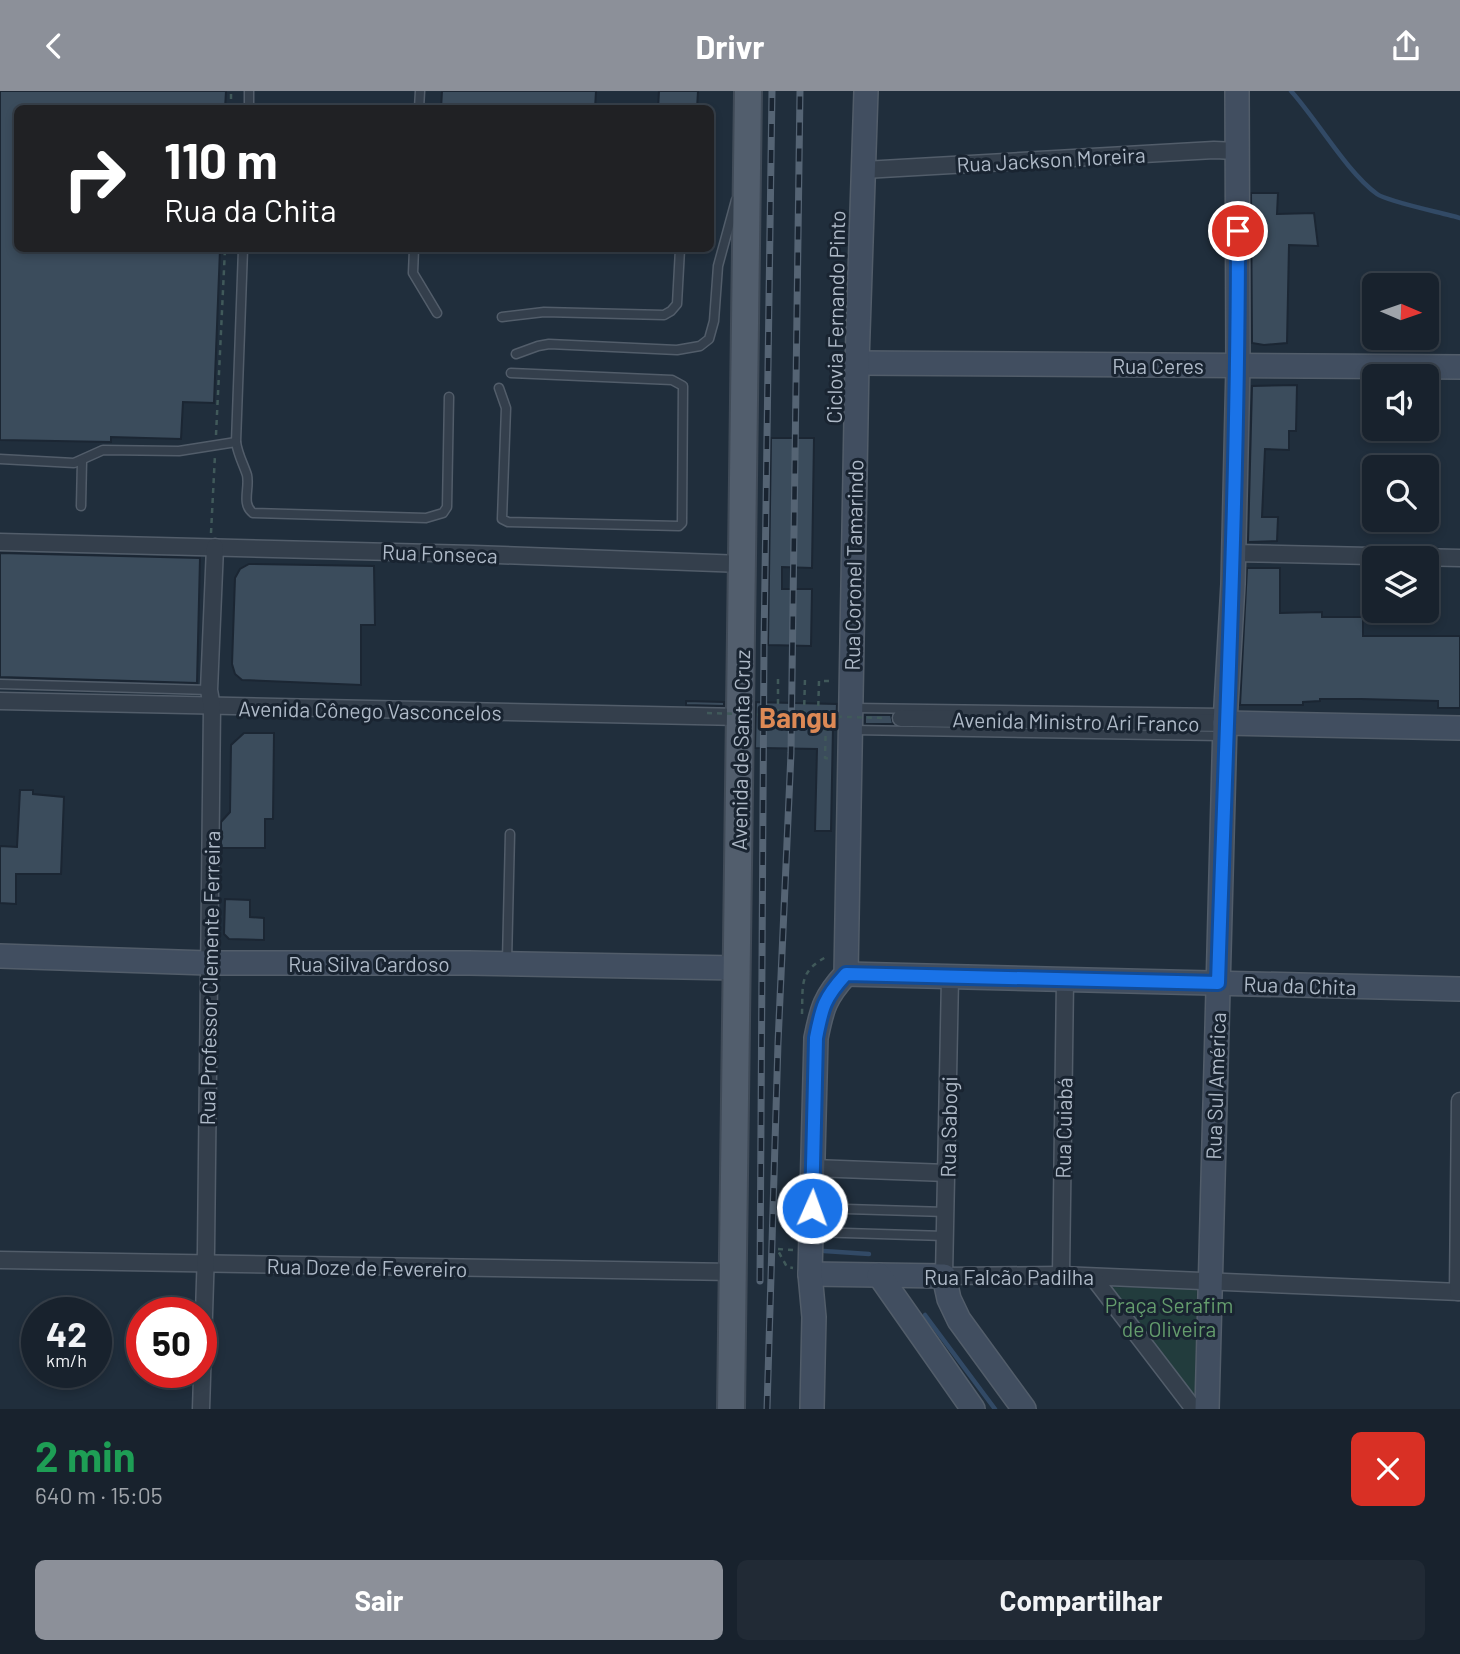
<!DOCTYPE html>
<html lang="pt">
<meta charset="utf-8">
<style>
body{margin:0;font-family:Barlow,sans-serif;background:#212a35;color:#f1f3f6;height:100vh;display:flex;flex-direction:column;font-size:26px;white-space:nowrap}
*{box-sizing:border-box;margin:0}
p{font-size:23px;color:#9fa4aa}
.icon{flex:none;width:38px;height:38px;fill:none;stroke:currentColor;stroke-width:2;stroke-linecap:round;stroke-linejoin:round}
.map{position:relative;height:1318px;overflow:hidden}
.sheet{display:flex;flex-direction:column;background:#18222d;flex:1}
.sheet>*{flex:none}
.hud{position:absolute;left:14px;top:14px;width:700px;height:147px;border-radius:10px;box-shadow:0 4px 10px #0003,0 0 0 2px #363f49;background:#202124;color:#fff;overflow:hidden}
.needle{width:46px;rotate:92deg}
.fabs{position:absolute;left:1362px;top:182px;display:grid;gap:14px}
.fabs a{display:grid;place-items:center;width:77px;height:77px;border-radius:10px;background:#18222d;box-shadow:0 4px 10px #0003,0 0 0 2px #363f49;font-size:35px}
.speed{position:absolute;left:21px;top:1206px;display:flex;gap:14px;font-size:35px;font-weight:700;text-align:center}
.speed>*{display:grid;place-content:center;width:91px;height:91px;border-radius:50%;background:#18222d;box-shadow:0 4px 10px #0003,0 0 0 2px #363f49;line-height:1}
.speed small{font-size:18px;font-weight:400}
.speed .limit{border:10px solid #d22;background:#fff;color:#111}
.pin{position:absolute;display:grid;place-items:center;width:60px;height:60px;color:#fff;margin:-30px;border:4px solid #fff;border-radius:50%;box-shadow:0 2px 7px #0007}
.me{position:absolute;width:77px;margin:-38px;rotate:2deg;stroke-linejoin:round;filter:drop-shadow(0 0 5px #0008)}
.turn{display:flex;align-items:center;gap:24px;height:147px;padding:0 35px;font-size:32px}
.turn .icon{width:91px;height:91px;stroke-width:2.5}
.turn b{display:block;font-size:49px;line-height:60px}
.round{display:grid;place-items:center;flex:none;width:74px;height:74px;border-radius:10px;background:#212a35}
.head{display:flex;align-items:center;justify-content:space-between;height:119px;padding:0 35px}
h1{font-size:42px;font-weight:700;line-height:52px;color:#1e9e55}
.primary-button{display:flex;gap:14px;margin-top:auto;padding:14px 35px}
.primary-button a{flex:1;height:80px;border-radius:10px;background:#8c9099;color:#fff;font-size:28px;font-weight:700;line-height:80px;text-align:center}
.primary-button a+a{background:#212a35;color:#f1f3f6}
header{display:flex;justify-content:space-between;align-items:center;height:91px;padding:0 35px;background:#8c9099;color:#fff;font-size:32px;font-weight:700}
.map>svg:first-child{display:block}
.green{fill:#223c3d}
.lines{fill:none;stroke-linecap:round;stroke-linejoin:round}
.stream{stroke:#324a66;stroke-width:4.5}
.building{fill:#3b4c5c;stroke:#1b2633;stroke-width:2}
.lane-casing{stroke:#525d6a;stroke-width:11}
.street-casing{stroke:#525d6a;stroke-width:19}
.secondary-casing{stroke:#525d6a;stroke-width:26}
.primary-casing{stroke:#404b58;stroke-width:30}
.path{stroke:#40595a;stroke-width:2.5;stroke-dasharray:5 5;stroke-linecap:butt}
.lane{stroke:#343f4c;stroke-width:8}
.street{stroke:#343f4c;stroke-width:16}
.secondary{stroke:#414e60;stroke-width:23}
.primary{stroke:#525e6d;stroke-width:26}
.rail-casing{stroke:#556474;stroke-width:7}
.rail{stroke:#192431;stroke-width:4.5;stroke-dasharray:13;stroke-linecap:butt}
.path-bridge{stroke:#40595a;stroke-width:2.5;stroke-dasharray:5 5;stroke-linecap:butt}
.route-casing{stroke:#114b97;stroke-width:18}
.route{stroke:#1a73e8;stroke-width:12}
.labels{text-anchor:middle;dominant-baseline:central;stroke-width:6;stroke-linejoin:round;paint-order:stroke}
.street-label{font-size:21px;fill:#afbac8;stroke:#192431}
.park-label{font-size:21px;fill:#649c6d;stroke:#192431}
.district-label{font-size:28px;font-weight:bold;fill:#dd8955;stroke:#192431}
</style>
<header><svg class="icon" aria-label="back" viewBox="0 0 24 24"><path d="M15 5l-7 7 7 7"/></svg>Drivr<svg class="icon" aria-label="share" viewBox="0 0 24 24"><path d="M12 15V3M7 8l5-5 5 5M5 13v7h14v-7"/></svg></header>
<div class="map">
<svg width="1460" height="1318" viewBox="0 0 1460 1318">
<rect width="100%" height="100%" fill="#202e3c"/>
<path class="green" d="M1111,1196L1197,1197L1195,1307Z"/>
<g class="lines">
<g class="stream">
<path d="M1291,0C1318,30 1346,80 1377,103C1388,111 1444,122 1460,127"/>
<path d="M824,1160L869,1163"/>
<path d="M925,1224L995,1318"/>
</g>
</g>
<g class="building">
<path d="M0,0H226L225,18H18V158H220L214,312L183,311L181,348L111,346V351L0,349Z"/>
<path d="M442,0H596L595,18H441Z"/>
<path d="M659,0H698L697,18H658Z"/>
<path d="M1251,102H1278L1277,123L1314,122L1318,155L1289,154L1287,252L1264,254L1252,252Z"/>
<path d="M1297,294L1296,340H1289V359L1265,358L1262,426H1278L1277,450L1248,451L1252,295Z"/>
<path d="M771,347H814L812,477L782,476V498H812L811,555L768,554Z"/>
<path d="M0,462L200,467L197,592L0,586Z"/>
<path d="M249,473L374,475L375,534H361V594L242,589L235,583L232,573L235,487L240,478Z"/>
<path d="M1247,477H1280V522L1322,521V526H1363V545H1460V617H1438V610L1361,608H1320V610L1303,611V614H1240Z"/>
<path d="M686,610L724,611V615L686,614Z"/>
<path d="M756,611L837,613L836,636H833L831,740H815L817,658L755,657Z"/>
<path d="M865,624H891L893,633H865Z"/>
<path d="M244,642H274L273,728H265V757H221V731L230,721L231,654Z"/>
<path d="M20,699H33V703L64,706L61,783H16V813L0,812V755L17,756Z"/>
<path d="M225,808L250,809V826L264,827V849L229,848L224,843Z"/>
</g>
<g class="lines">
<g class="lane-casing">
<g id="lane">
<path d="M249,18V0"/>
<path d="M419,18L420,0"/>
<path d="M243,158L236,351C238,364 243,372 247,384C250,397 241,413 253,422L426,427L443,422L447,416L449,306"/>
<path d="M414,158L413,182L437,222"/>
<path d="M502,226L544,221L664,224L671,220L677,213L680,158"/>
<path d="M516,263L538,255L549,253L677,259L700,255L709,248L714,230L718,175L736,109"/>
<path d="M499,297L506,317L502,428L508,431L679,435L682,432L683,295L672,289L511,282"/>
<path d="M0,368L74,372L103,359L179,360L236,351"/>
<path d="M81,415L82,370"/>
<path d="M0,593L209,599"/>
<path d="M855,617L1223,622"/>
<path d="M853,639L1221,645"/>
<path d="M507,870L510,743"/>
<path d="M813,1117L946,1121"/>
<path d="M812,1141L945,1145"/>
</g>
</g>
<g class="street-casing">
<g id="street">
<path d="M864,79L1214,59L1237,60"/>
<path d="M0,451L473,463L743,473"/>
<path d="M1233,462L1460,467"/>
<path d="M0,610L741,626"/>
<path d="M901,627L1225,632"/>
<path d="M950,887L944,1185L1061,1184L1460,1201"/>
<path d="M813,1077L947,1082"/>
<path d="M0,1169L733,1181"/>
<path d="M1061,1184L1065,889"/>
<path d="M1093,1186L1194,1318"/>
<path d="M1458,1201L1460,1010"/>
<path d="M201,1318L206,1159L212,616L209,599L215,456"/>
</g>
</g>
<g class="secondary-casing">
<g id="secondary">
<path d="M857,272L1460,276"/>
<path d="M1225,632L1460,637"/>
<path d="M0,865L208,872H469L737,877"/>
<path d="M846,883L1460,898"/>
<path d="M810,1183L944,1185L949,1208L959,1229L1024,1318"/>
<path d="M879,1184L973,1318"/>
<path d="M812,1318L814,1226L810,1183L816,947C822,917 825,906 846,883L857,272L866,0"/>
<path d="M1207,1318L1225,632L1233,493L1238,274L1237,0"/>
</g>
</g>
<g class="primary-casing">
<path id="primary" d="M731,1318L748,0"/>
</g>
<g class="path">
<path d="M231,18V0"/>
<path d="M216,344L225,158"/>
<path d="M211,442L215,364"/>
<path d="M778,588V624"/>
<path d="M804,624L805,587"/>
<path d="M818,625L819,590H834"/>
<path d="M826,625L825,667L831,668"/>
<path d="M802,923C803,892 799,880 828,865"/>
<path d="M793,1159L777,1158L787,1176L793,1177"/>
</g>
<use href="#lane" class="lane"/>
<use href="#street" class="street"/>
<use href="#secondary" class="secondary"/>
<use href="#primary" class="primary"/>
<g class="rail-casing">
<g id="rail">
<path d="M760,1190L764,554L772,0"/>
<path d="M767,1318L778,952L791,662L800,0"/>
</g>
</g>
<use href="#rail" class="rail"/>
<path class="path-bridge" d="M707,622L884,627"/>
</g>
<g class="lines">
<g class="route-casing">
<path id="route" d="M812,1117L816,947C822,916 824,907 846,883L1218,892C1226,641 1238,391 1238,140"/>
</g>
<use href="#route" class="route"/>
</g>
<g class="labels">
<g class="street-label">
<text transform="translate(1051 68) rotate(-3)">Rua Jackson Moreira</text>
<text transform="translate(835 226) rotate(-89)">Ciclovia Fernando Pinto</text>
<text x="1158" y="274">Rua Ceres</text>
<text transform="translate(440 462) rotate(2)">Rua Fonseca</text>
<text transform="translate(853 474) rotate(-89)">Rua Coronel Tamarindo</text>
<text transform="translate(370 619) rotate(1)">Avenida Cônego Vasconcelos</text>
<text transform="translate(1076 630) rotate(1)">Avenida Ministro Ari Franco</text>
<text transform="translate(740 659) rotate(-89)">Avenida de Santa Cruz</text>
<text x="369" y="872">Rua Silva Cardoso</text>
<text transform="translate(209 887) rotate(-89)">Rua Professor Clemente Ferreira</text>
<text transform="translate(1300 894) rotate(2)">Rua da Chita</text>
<text transform="translate(1215 995) rotate(-88)">Rua Sul América</text>
<text transform="translate(948 1036) rotate(-89)">Rua Sabogi</text>
<text transform="translate(1063 1037) rotate(-89)">Rua Cuiabá</text>
<text transform="translate(367 1176) rotate(1)">Rua Doze de Fevereiro</text>
<text x="1009" y="1185">Rua Falcão Padilha</text>
</g>
<g class="park-label">
<text x="1169" y="1213">Praça Serafim<tspan x="1169" dy="24">de Oliveira</tspan></text>
</g>
<g class="district-label">
<text x="798" y="626">Bangu</text>
</g>
</g>
</svg>
<div class="fabs">
<a><svg class="needle" viewBox="-14 -14 28 28"><path d="M0-13l5 13h-10z" fill="#e53935"/><path d="M0 13l5-13h-10z" fill="#9fa4aa"/></svg></a>
<a><svg class="icon" aria-label="sound" viewBox="0 0 24 24"><path d="M4 9h4l5-4v14l-5-4H4zM17 9q2 3 0 6"/></svg></a>
<a><svg class="icon" aria-label="search" viewBox="0 0 24 24"><circle cx="10" cy="10" r="6"/><path d="M15 15l6 6"/></svg></a>
<a><svg class="icon" aria-label="layers" viewBox="0 0 24 24"><path d="M12 4l9 5-9 5-9-5zM3 14l9 5 9-5"/></svg></a>
</div>
<div class="speed"><div>42<small>km/h</small></div><div class="limit">50</div></div>
<div class="pin" style="left:1238px;top:140px;background:#d93025"><svg class="icon" aria-label="arrive" viewBox="0 0 24 24"><path d="M6 21V4h12l-3 4 3 4H6"/></svg></div>
<svg class="me" style="left:812px;top:1117px" viewBox="-20 -20 40 40"><circle r="17" fill="#1a73e8" stroke="#fff" stroke-width="3"/><path d="M0-11L8 9 0 5-8 9z" fill="#fff"/></svg>
<div class="hud">
<div class="turn"><svg class="icon" aria-label="right" viewBox="0 0 24 24"><path d="M7 20v-9h11M14 6l5 5-5 5"/></svg><div><b>110 m</b>Rua da Chita</div></div>
</div>
</div>
<section class="sheet">
<div class="head"><div><h1>2 min</h1><p>640 m · 15:05</p></div><a class="round" style="background:#d93025;color:#fff"><svg class="icon" aria-label="close" viewBox="0 0 24 24"><path d="M6 6l12 12M18 6L6 18"/></svg></a></div>
<div class="primary-button"><a>Sair</a><a>Compartilhar</a></div>
</section>
